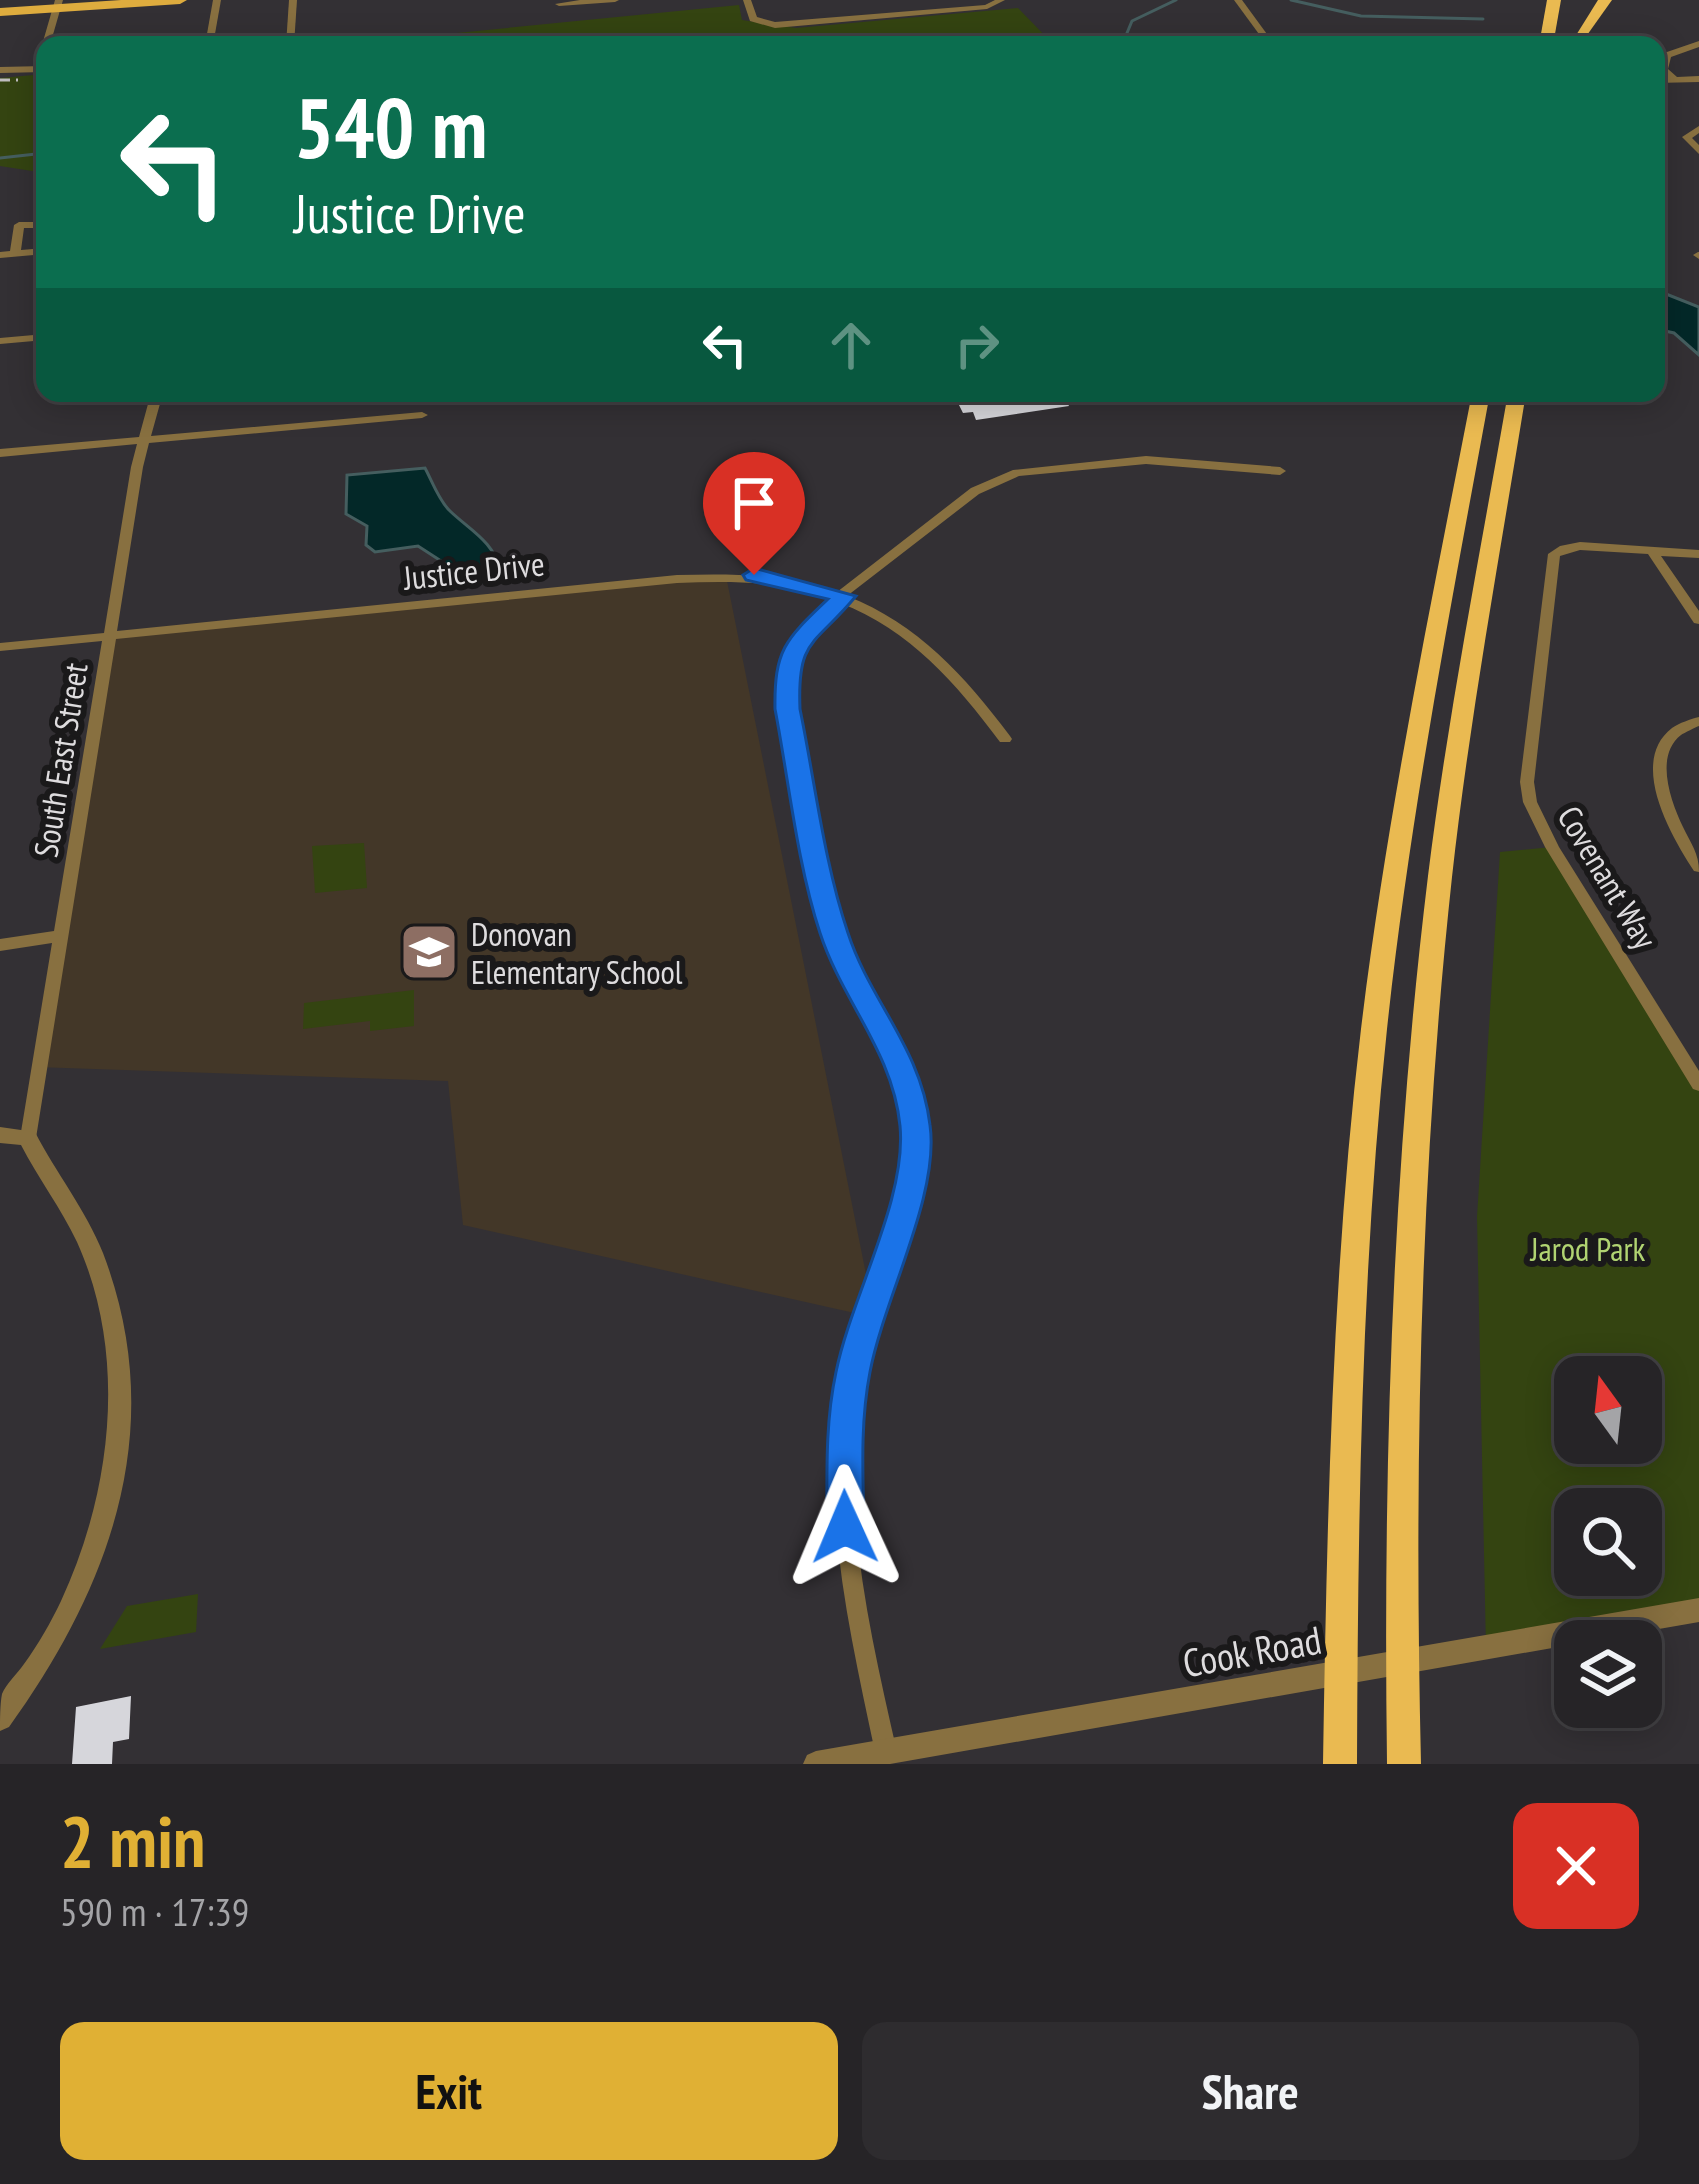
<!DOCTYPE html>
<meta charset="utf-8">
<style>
body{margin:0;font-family:"PT Sans Narrow",sans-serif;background:#2e2c2f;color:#f1f3f6;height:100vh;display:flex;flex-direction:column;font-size:45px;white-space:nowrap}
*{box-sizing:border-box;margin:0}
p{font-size:39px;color:#a4a4a7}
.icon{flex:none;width:66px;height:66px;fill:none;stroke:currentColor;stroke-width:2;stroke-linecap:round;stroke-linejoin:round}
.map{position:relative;height:1764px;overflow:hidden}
.side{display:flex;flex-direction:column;background:#262427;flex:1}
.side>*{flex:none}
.banner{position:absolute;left:36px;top:36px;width:1629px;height:366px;border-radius:24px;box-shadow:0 6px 30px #0003,0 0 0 3px #424144;background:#0b6e4f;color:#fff;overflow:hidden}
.needle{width:78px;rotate:345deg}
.tools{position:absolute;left:1554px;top:1356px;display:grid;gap:24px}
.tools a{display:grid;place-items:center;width:108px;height:108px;border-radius:24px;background:#262427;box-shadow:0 6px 30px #0003,0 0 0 3px #424144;font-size:60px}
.pin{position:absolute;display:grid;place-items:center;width:102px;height:102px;color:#fff;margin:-123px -51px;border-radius:50% 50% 50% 0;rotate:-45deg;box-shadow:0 0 12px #0007}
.pin .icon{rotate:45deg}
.me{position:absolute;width:132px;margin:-66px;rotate:359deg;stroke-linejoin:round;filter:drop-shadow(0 0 9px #0008)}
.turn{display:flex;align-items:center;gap:42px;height:252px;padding:0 60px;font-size:54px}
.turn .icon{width:156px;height:156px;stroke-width:2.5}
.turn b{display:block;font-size:84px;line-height:102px}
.lanes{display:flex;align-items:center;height:114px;padding:0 60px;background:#0003;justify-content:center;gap:60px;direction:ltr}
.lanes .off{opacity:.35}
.round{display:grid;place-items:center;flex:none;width:126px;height:126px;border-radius:24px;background:#2e2c2f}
.overview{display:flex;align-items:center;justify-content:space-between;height:204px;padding:0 60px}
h1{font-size:72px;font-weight:700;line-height:90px;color:#e0b034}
.button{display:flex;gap:24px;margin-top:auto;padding:24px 60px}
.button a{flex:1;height:138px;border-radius:24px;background:#e0b034;color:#111;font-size:48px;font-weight:700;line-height:138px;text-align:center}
.button a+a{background:#2e2c2f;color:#f1f3f6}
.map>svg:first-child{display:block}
.education{fill:#433728}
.green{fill:#344411;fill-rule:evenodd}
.water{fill:#032828;stroke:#455e5f;stroke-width:3}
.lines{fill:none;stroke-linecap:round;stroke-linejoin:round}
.stream{stroke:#455e5f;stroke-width:3}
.building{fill:#d6d6db}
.minor{fill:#887040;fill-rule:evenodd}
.tertiary{fill:#887040;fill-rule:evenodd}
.primary{fill:#deac3e;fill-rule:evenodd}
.trunk{fill:#eaba51;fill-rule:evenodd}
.rail{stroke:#bfbdbf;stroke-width:3;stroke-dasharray:10 6;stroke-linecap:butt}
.route{fill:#1a73e8;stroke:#114b97;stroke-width:3}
.labels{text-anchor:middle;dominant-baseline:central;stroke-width:12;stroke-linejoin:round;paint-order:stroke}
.street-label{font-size:33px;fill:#dedcde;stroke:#1a191a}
.poi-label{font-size:33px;fill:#dedcde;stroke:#1a191a;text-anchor:start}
.park-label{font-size:33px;fill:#b1d472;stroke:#1a191a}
.near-street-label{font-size:39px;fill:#dedcde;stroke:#1a191a}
</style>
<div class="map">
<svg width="1699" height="1764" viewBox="0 0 1699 1764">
<rect width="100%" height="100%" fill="#333034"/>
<path class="education" d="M726,576L871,1299L868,1316L463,1225L448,1081L36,1067L108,637Z"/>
<g class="green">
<path d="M739,5L742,20L796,28L1018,8L1054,45H335Z"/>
<path d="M45,74V173L0,166V78Z"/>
<path d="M364,843L367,888L315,893L312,846Z"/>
<path d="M1552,847L1699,1082V1610L1486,1648L1477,1217L1500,852ZM1575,1377H1641V1443H1575ZM1575,1509H1641V1575H1575Z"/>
<path d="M414,990V1026L370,1031V1021L303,1029L304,1003Z"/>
<path d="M198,1594L196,1632L100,1649L127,1606Z"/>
</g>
<g class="water">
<path d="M1656,290L1699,307V355L1674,333L1656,329Z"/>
<path d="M425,468C432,481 439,501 450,511C471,531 493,541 501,571L492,581L475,583L418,546L375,552L366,545L367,526L346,514L347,475Z"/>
</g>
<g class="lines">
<g class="stream">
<path d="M1291,0L1361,16L1483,19"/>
<path d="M417,45H490"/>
<path d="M1122,45L1132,21L1176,0"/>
<path d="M0,158L45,153"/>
</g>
</g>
<g class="building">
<path d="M992,393H1062L1069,406L976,420L973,412L963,413L957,401L994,398Z"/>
<path d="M131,1696L129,1739L113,1742L112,1764H72L76,1707Z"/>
</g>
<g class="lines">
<g class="minor">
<path d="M55,0H63L50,45H45V47L42,45Z"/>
<path d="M213,0H221L213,45H205Z"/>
<path d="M289,0H297L294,45H286Z"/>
<path d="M580,0H619L615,2L559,6L555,4Z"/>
<path d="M743,0H751L757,17L775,22L985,5L995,0H1005L987,9L775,28L750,21Z"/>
<path d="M1234,0H1242L1275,45H1267Z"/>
<path d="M1699,41V47L1671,57L1668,69L1677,77L1699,76V82L1656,83V77H1667L1660,69L1664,53Z"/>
<path d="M45,66V72L0,73V67Z"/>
<path d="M1699,126V133L1692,138L1699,145V154L1682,137Z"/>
<path d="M19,222H45V228H24L21,250L45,248V254L0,258V252L10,251L14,225Z"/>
<path d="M1698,252H1699V259L1693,255Z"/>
<path d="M45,334V340L0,344V338Z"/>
<path d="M151,393H163L151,436L422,412L428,415L422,418L149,443L143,467L117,631L677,575C731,574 786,573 837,592L971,488L1013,470L1146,456L1280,467L1286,471L1280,475L1146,464L1019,476L979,494L847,596C918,624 965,676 1010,736L1012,739L1010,742H1000C956,683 910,630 840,603C798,640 793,654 794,709C810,791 818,881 851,958C875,1014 917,1062 923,1125C932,1210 878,1290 862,1372C838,1499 869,1628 897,1752L894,1760L886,1763L878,1760L875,1752C849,1628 817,1496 844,1369C858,1306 886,1246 902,1184C918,1079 874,1048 836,961C812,905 804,842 794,782C787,742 771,695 784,655C791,632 812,614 829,599C781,580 728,581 677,583L116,639L36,1138L34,1143L28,1145L22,1143L20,1138L52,943L0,951V939L54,931L102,641L0,651V643L104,633L131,467L137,444L0,457V449L139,437Z"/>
<path d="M1580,542L1699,550V558L1661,556L1699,611V624L1694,623L1648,554L1580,550L1560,556L1534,782L1537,802L1559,847L1699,1071V1091L1693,1089L1545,847L1523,802L1520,782L1548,554L1560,546Z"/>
<path d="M1699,717V726C1696,727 1684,733 1681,735C1654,756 1671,802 1683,827C1691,844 1699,853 1699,872L1694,871C1671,836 1628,762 1672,728C1679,723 1691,719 1699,717Z"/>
</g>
<g class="tertiary">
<path d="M0,1127L35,1132C56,1173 86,1210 103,1253C169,1426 112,1584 9,1727L0,1731C0,1720 0,1704 2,1694C6,1684 17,1674 24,1664C38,1645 51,1622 61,1601C112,1491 128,1355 77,1242C61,1208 38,1178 21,1145L0,1143Z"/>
<path d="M1699,1598V1622L1590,1641H1575V1644L890,1764H803L807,1755L816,1751Z"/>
</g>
<path class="primary" d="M121,0H187L180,4L0,16V8Z"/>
<g class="trunk">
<path d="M1547,0H1561L1553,45H1539Z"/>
<path d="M1598,0H1612L1580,45H1570Z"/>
<path d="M1472,393H1490C1451,605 1410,815 1387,1029C1361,1273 1358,1519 1357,1764H1323C1327,1519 1332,1273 1361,1029C1387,815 1431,604 1472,393Z"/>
<path d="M1508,393H1526C1500,554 1470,715 1452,877C1420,1172 1414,1468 1421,1764H1387C1383,1468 1392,1171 1428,876C1448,714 1480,554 1508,393Z"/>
</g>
<path class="rail" d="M0,80H18"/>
</g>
<path class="route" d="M754,568L856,596C815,646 797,637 800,709C815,782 824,862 848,933C870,1001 921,1048 930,1125C940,1195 884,1298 870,1372C860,1423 863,1475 864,1527L858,1539L845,1544L833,1539L827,1527C827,1475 825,1423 836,1372C851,1297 907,1199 900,1126C893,1052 842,1001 820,933C797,863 789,782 775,709C774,649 786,639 828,599L746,580L743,575Z"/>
<defs>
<g id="school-square" transform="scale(3)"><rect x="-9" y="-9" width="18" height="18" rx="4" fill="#8d6e63" stroke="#1a191a"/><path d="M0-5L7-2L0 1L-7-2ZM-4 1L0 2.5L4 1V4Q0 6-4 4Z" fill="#fff"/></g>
</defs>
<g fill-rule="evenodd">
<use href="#school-square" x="429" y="952"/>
</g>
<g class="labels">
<g class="street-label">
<text transform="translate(474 570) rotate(-6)">Justice Drive</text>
<text transform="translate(60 760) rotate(-81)">South East Street</text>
<text transform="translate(1608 877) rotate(59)">Covenant Way</text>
</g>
<g class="poi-label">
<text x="471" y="933">Donovan<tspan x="471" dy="38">Elementary School</tspan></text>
</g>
<g class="park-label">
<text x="1588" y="1248">Jarod Park</text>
</g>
<g class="near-street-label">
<text transform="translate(1252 1651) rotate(-10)">Cook Road</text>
</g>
</g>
</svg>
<div class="tools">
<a><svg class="needle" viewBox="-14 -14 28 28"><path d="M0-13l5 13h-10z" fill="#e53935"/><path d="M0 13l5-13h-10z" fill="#a4a4a7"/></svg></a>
<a><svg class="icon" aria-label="search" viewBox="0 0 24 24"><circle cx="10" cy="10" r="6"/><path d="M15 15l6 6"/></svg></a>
<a><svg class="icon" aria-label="layers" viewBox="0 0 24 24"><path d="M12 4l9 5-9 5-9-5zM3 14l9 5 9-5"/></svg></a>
</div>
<div class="pin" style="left:754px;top:575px;background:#d93025"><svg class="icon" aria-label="arrive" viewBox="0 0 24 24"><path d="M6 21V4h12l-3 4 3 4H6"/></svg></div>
<svg class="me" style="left:845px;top:1527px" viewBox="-20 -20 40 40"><path d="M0-17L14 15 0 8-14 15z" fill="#1a73e8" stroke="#fff" stroke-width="4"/></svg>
<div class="banner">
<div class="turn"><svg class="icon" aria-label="left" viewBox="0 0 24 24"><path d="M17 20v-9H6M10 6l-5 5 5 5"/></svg><div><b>540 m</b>Justice Drive</div></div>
<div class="lanes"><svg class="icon" aria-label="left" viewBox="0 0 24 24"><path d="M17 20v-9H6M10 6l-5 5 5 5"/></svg><svg class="icon off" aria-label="ahead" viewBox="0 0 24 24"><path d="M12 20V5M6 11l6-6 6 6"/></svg><svg class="icon off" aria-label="right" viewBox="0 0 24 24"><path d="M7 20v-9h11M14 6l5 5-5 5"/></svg></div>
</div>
</div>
<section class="side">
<div class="overview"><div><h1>2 min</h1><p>590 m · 17:39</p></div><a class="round" style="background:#d93025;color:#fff"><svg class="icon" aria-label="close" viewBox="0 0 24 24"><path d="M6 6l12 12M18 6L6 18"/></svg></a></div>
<div class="button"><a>Exit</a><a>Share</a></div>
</section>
